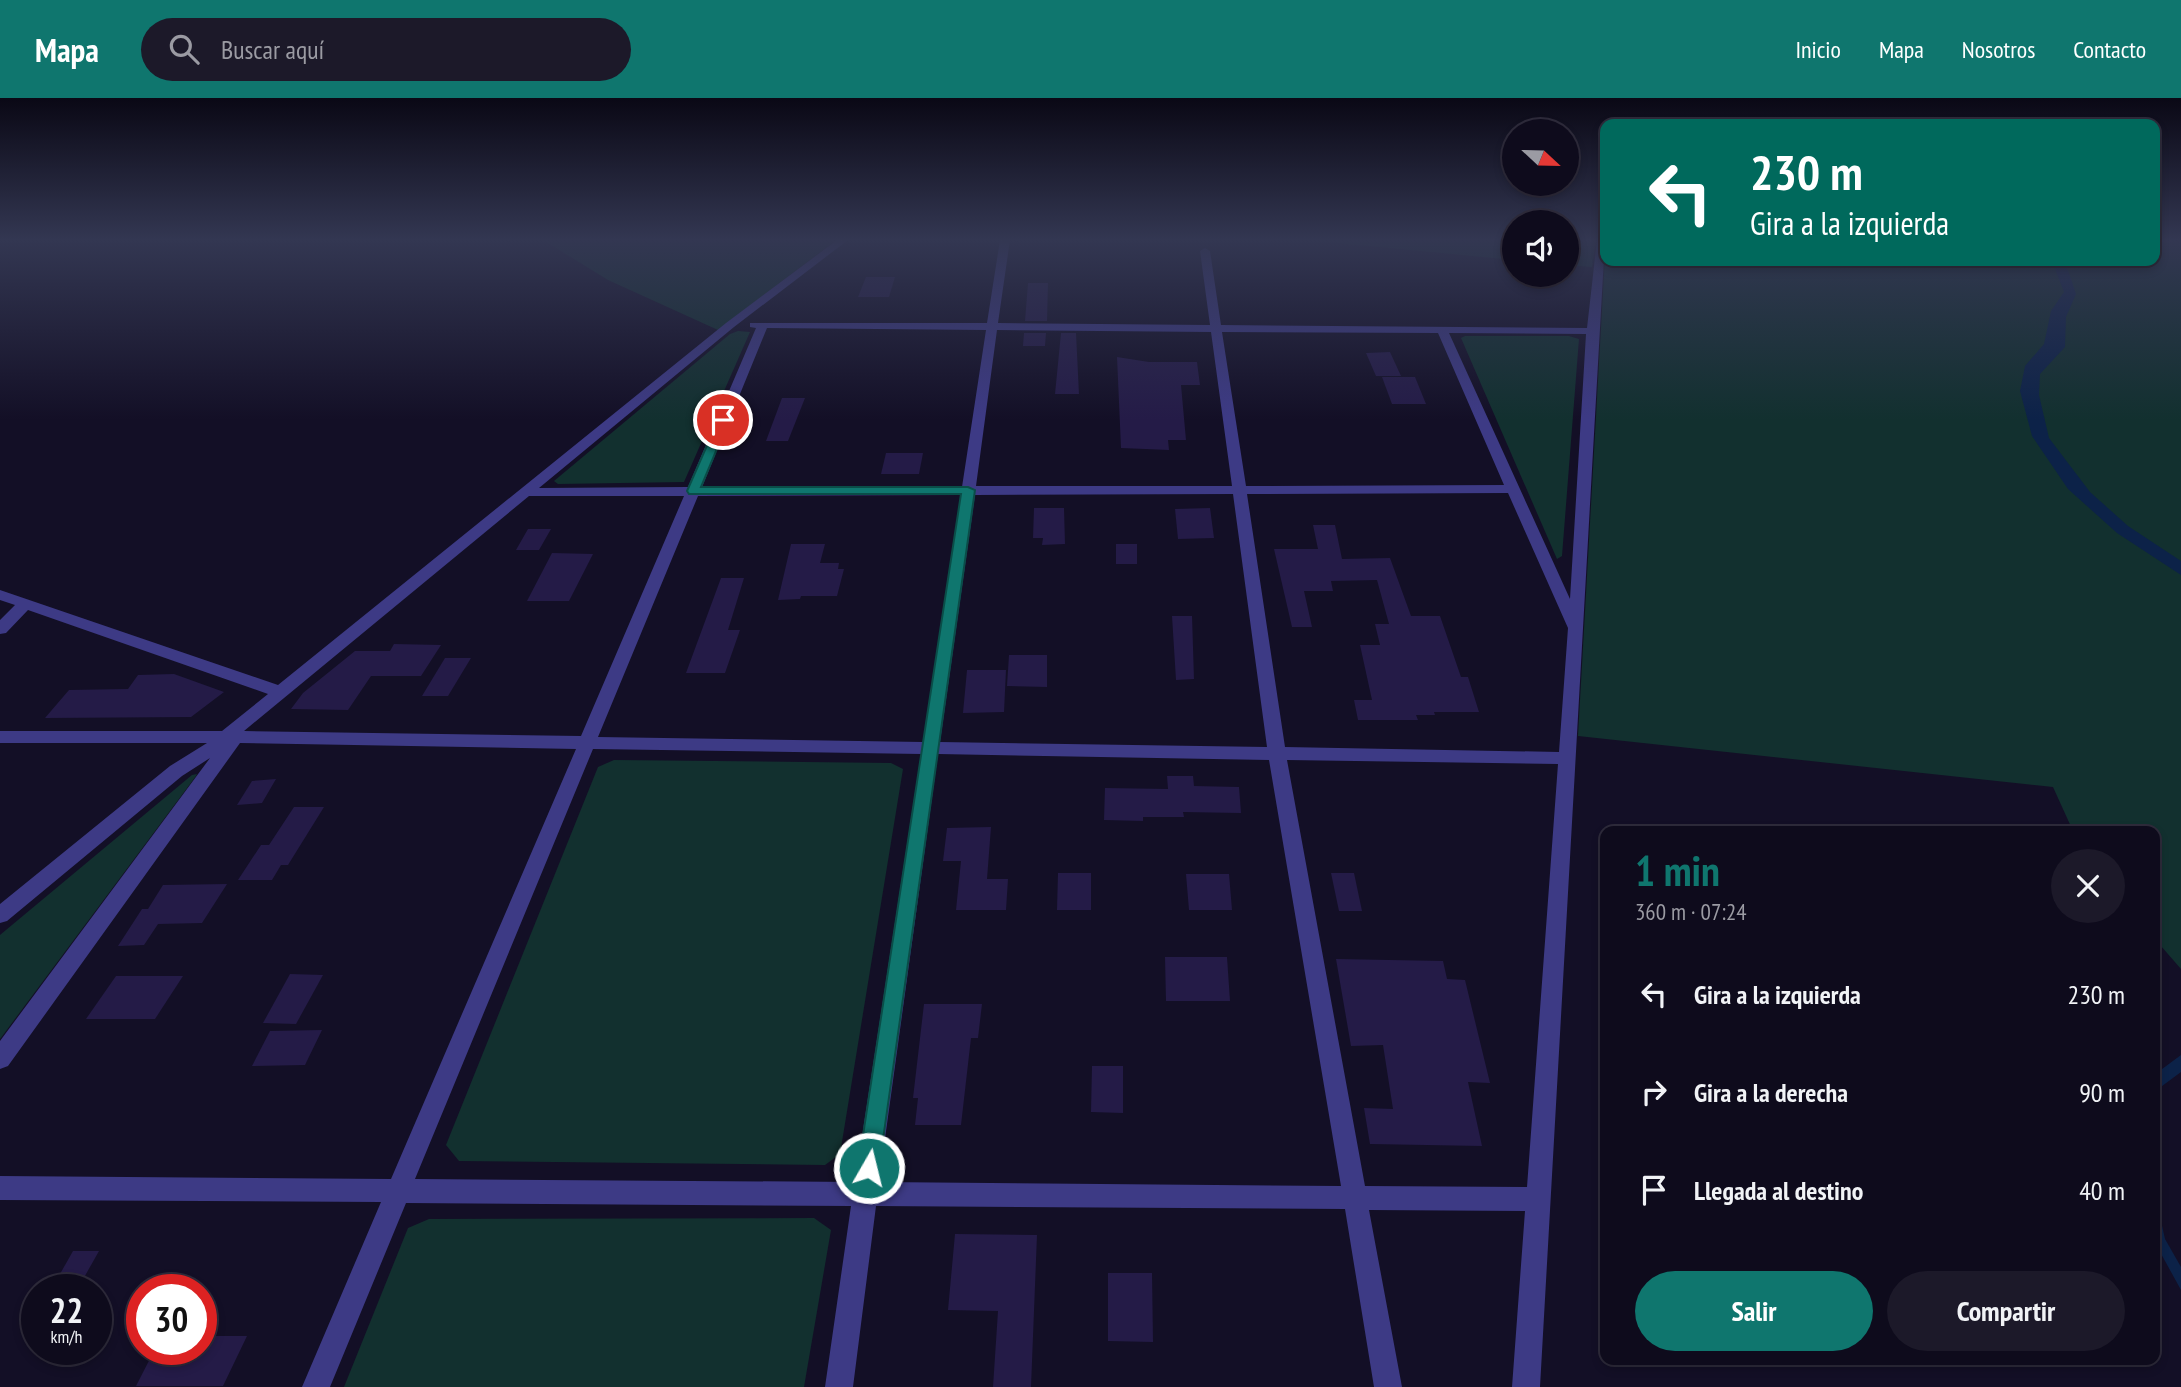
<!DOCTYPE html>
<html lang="es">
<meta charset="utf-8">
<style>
body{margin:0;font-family:"PT Sans Narrow",sans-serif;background:#1c1929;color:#f1f3f6;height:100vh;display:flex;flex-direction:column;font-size:26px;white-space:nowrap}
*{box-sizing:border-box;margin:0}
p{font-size:23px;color:#9b9ba3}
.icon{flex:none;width:38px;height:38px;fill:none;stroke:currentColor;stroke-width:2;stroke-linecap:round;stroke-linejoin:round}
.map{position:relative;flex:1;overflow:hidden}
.panel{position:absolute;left:1600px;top:728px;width:560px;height:539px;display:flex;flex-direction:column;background:#0e0b1c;border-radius:14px;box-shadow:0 4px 10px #0003,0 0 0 2px #2e2b3b}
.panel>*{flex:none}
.guide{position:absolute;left:1600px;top:21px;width:560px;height:147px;border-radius:14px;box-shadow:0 4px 10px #0003,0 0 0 2px #2e2b3b;background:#00695c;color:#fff;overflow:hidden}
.needle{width:46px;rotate:112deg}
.tools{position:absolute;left:1502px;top:21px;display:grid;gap:14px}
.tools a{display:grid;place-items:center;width:77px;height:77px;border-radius:50%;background:#0e0b1c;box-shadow:0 4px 10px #0003,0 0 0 2px #2e2b3b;font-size:35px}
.speed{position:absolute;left:21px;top:1176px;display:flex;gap:14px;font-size:35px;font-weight:700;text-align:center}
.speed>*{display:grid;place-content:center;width:91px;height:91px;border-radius:50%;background:#0e0b1c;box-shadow:0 4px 10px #0003,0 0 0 2px #2e2b3b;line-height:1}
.speed small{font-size:18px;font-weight:400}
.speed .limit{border:10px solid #d22;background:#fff;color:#111}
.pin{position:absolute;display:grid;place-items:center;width:60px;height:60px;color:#fff;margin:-30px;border:4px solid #fff;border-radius:50%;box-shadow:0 2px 7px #0007}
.me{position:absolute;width:77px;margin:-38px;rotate:8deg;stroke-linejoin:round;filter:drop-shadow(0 0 5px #0008)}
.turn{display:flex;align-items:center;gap:24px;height:147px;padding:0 35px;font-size:32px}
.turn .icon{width:91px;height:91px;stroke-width:2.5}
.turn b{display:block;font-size:49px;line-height:60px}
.round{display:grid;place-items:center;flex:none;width:74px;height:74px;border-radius:37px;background:#1c1929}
.summary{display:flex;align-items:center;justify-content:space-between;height:119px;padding:0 35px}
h1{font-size:42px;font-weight:600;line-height:52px;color:#0f766e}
.primary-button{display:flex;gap:14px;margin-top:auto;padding:14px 35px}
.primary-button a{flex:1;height:80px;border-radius:42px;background:#0f766e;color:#fff;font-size:28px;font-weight:600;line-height:80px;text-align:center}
.primary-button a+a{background:#1c1929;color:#f1f3f6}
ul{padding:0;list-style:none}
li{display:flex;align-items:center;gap:21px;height:98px;padding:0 35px}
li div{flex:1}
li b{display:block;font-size:26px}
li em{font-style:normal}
header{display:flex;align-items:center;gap:42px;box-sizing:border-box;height:98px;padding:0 35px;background:#0f766e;color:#fff}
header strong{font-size:33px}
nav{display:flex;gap:38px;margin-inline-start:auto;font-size:24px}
.search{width:490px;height:63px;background:#1c1929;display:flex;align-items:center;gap:18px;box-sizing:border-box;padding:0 24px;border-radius:38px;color:#9b9ba3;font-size:26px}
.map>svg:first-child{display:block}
.green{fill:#12302f}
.water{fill:#0c2248}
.building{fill:#241b47}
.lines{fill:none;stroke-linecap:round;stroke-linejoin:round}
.street{fill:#3d3a85;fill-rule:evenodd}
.route{fill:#0f766e;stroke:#0a4d48;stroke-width:2}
</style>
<header>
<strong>Mapa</strong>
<div class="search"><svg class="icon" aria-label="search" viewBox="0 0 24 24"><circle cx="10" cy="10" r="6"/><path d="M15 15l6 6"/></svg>Buscar aquí</div>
<nav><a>Inicio</a><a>Mapa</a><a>Nosotros</a><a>Contacto</a></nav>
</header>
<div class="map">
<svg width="2181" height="1289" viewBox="0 0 2181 1289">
<rect width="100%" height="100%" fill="#130f26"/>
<g class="green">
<path d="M543,142H836L718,232L608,182Z"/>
<path d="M1306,142H1514V162Z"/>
<path d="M1566,142H1596L1592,169L1566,167Z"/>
<path d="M2154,142H2181V871L2154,840V733H2073L2053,689L1578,638L1605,159V163H2154Z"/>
<path d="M738,233L750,234L684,384L558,386L554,383L730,236Z"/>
<path d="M1465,238H1569L1579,241L1562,458L1557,461L1461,240Z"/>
<path d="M614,662L891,665L903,671L840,1056L825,1067L459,1063L446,1047L598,669Z"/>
<path d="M197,676L196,678L0,941V837L192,677Z"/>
<path d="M814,1120L831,1132L804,1289H344L408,1130L429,1121Z"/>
</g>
<g class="water">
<path d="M2052,163H2065L2076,196L2066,219L2065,249L2040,276L2039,297L2049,340L2090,394L2128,428L2181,463V477L2117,435L2068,391L2032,338L2020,293L2025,268L2044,246L2051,213L2064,194Z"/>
<path d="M2181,957V974L2158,991L2154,999V977Z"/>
<path d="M2154,1092L2165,1141L2181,1169V1192L2154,1143Z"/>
</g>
<g class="building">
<path d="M866,179H895L889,199H858Z"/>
<path d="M1028,185H1048L1047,223H1025Z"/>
<path d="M1024,235H1046L1045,248H1023Z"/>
<path d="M1061,235H1076L1079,296H1055Z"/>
<path d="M1390,254L1401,278H1376L1366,255Z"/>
<path d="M1117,259L1149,264H1197L1200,287H1181L1186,342H1168L1169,352L1121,350Z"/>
<path d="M1382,279H1415L1426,306H1392Z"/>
<path d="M782,300H805L788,343H766Z"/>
<path d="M886,355H923L919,376H881Z"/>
<path d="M1034,410H1064L1065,446L1042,447L1043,440H1033Z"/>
<path d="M1210,410L1214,440L1178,441L1175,411Z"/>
<path d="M1313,427H1335L1342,461L1390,460L1411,518H1440L1461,579H1468L1479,614H1434L1435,617H1416L1418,622H1358L1354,602H1372L1360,547H1380L1375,526H1389L1377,482L1331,483L1333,493H1304L1312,529H1292L1274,451H1318Z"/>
<path d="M528,431H551L539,452H516Z"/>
<path d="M791,446H825L820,465H839L838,471H844L837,498H801L800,501L778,502Z"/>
<rect x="1116" y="446" width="21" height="20"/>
<path d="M552,455L593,456L569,503H527Z"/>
<path d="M721,480H744L728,532H740L725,575H686Z"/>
<path d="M1172,518H1192L1194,581L1176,582Z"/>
<path d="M394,546L441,547L421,578H371L348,612L291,611L303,595L355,553H390Z"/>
<path d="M1009,557H1047V589L1007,588Z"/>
<path d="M445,560H471L448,598H422Z"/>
<path d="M967,572H1006L1004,614L963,615Z"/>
<path d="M174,576L224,594L191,619L45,620L69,592L128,591L138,577Z"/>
<path d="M1167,678H1193L1194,688L1239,689L1241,715L1183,714L1184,719H1143V723L1104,722L1105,690L1168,691Z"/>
<path d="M276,681L262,705L237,707L252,683Z"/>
<path d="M294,709H324L288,767H281L272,782H238L261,747H269Z"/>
<path d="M991,729L987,781H1008L1006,812H956L961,763H943L947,730Z"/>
<path d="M1058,775H1091V812H1057Z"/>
<path d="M1331,775H1354L1362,813H1339Z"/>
<path d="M1186,776H1229L1232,812H1189Z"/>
<path d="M227,786L202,825L158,826L144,847L118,848L142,811H148L163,787Z"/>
<path d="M1165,859H1227L1230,903H1166Z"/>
<path d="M1336,861L1443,863L1447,881L1465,882L1490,985L1468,984L1482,1048L1370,1046L1364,1010L1393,1011L1383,947L1351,948Z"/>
<path d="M290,876L323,877L296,926L263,925Z"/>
<path d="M116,878H183L155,921H86Z"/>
<path d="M924,906H982L978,940H971L961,1027H915L918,1000H913Z"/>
<path d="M322,932L305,967L252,968L270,933Z"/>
<path d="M1092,968H1123V1015L1091,1014Z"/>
<path d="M955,1136L1037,1137L1031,1289H993L998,1213L948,1212Z"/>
<path d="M73,1153H99L77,1192H51Z"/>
<path d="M1108,1175H1152L1153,1244L1108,1243Z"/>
<path d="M201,1238H247L223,1288H136L155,1251H201Z"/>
</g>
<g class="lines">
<path class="street" d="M837,142H848L734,229L539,390L688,389L756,230L750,229V225H987L1000,142H1010L998,225L1210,227L1200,153L1205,150L1210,153L1221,227L1587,230L1597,142H1605L1540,1289H1512L1525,1113L1369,1112L1402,1289H1374L1345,1111L876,1108L853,1289H825L851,1108L406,1105L330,1289H302L381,1104L0,1102V1078L391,1081L576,651L240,645L8,968L0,971V943L210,660L182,678L7,823L0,825V806L170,668L207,645H0V633H222L268,596L28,512L6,535L0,536V522L15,507L0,502V492L278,587L726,225ZM767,230L986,232L962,389H702ZM997,232L1211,234L1232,388H976ZM1222,234L1438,235L1504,387L1246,388ZM1449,235L1586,236L1570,501ZM1508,395L1568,530L1559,654L1285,649L1247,396ZM1233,396L1267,649L940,644L975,397ZM961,397L923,644L598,639L698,398ZM529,398H684L581,638L244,633ZM593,651L921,656L855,1084L415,1081ZM938,656L1269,662L1341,1088L879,1084ZM1287,662L1558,666L1527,1089L1365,1088Z"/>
</g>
<linearGradient id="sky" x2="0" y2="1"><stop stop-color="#0a0815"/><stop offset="0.44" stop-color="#333752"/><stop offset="1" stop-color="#333752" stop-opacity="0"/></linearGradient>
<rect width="2181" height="322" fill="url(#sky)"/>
<path class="route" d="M719,320L729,322L701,389H968L975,392L879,1070L876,1077L869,1080L861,1077L858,1070L961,396H689L687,393Z"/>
</svg>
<div class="tools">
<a><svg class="needle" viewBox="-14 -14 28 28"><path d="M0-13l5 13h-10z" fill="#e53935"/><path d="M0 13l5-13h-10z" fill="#9b9ba3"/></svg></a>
<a><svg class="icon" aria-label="sound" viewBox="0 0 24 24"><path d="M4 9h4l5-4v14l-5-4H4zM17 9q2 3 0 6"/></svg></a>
</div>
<div class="speed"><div>22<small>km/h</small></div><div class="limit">30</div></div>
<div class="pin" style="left:723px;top:322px;background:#d93025"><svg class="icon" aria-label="arrive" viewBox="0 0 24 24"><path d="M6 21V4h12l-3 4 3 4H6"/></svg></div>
<svg class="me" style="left:869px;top:1070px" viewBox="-20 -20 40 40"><circle r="17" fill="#0f766e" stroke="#fff" stroke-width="3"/><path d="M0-11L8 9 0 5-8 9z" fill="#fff"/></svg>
<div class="guide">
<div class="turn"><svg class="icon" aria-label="left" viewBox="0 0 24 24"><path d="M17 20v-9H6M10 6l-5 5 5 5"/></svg><div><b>230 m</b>Gira a la izquierda</div></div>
</div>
<section class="panel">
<div class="summary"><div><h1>1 min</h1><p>360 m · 07:24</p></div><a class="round"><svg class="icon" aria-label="close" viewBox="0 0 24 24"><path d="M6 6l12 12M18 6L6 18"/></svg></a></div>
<ul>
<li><svg class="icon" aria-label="left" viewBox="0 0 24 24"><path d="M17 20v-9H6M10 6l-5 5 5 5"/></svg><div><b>Gira a la izquierda</b></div><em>230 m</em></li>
<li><svg class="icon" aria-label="right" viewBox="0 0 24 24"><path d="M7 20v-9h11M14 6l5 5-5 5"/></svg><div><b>Gira a la derecha</b></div><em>90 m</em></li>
<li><svg class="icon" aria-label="arrive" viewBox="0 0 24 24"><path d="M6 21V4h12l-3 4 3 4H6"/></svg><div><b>Llegada al destino</b></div><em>40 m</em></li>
</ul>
<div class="primary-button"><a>Salir</a><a>Compartir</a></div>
</section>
</div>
